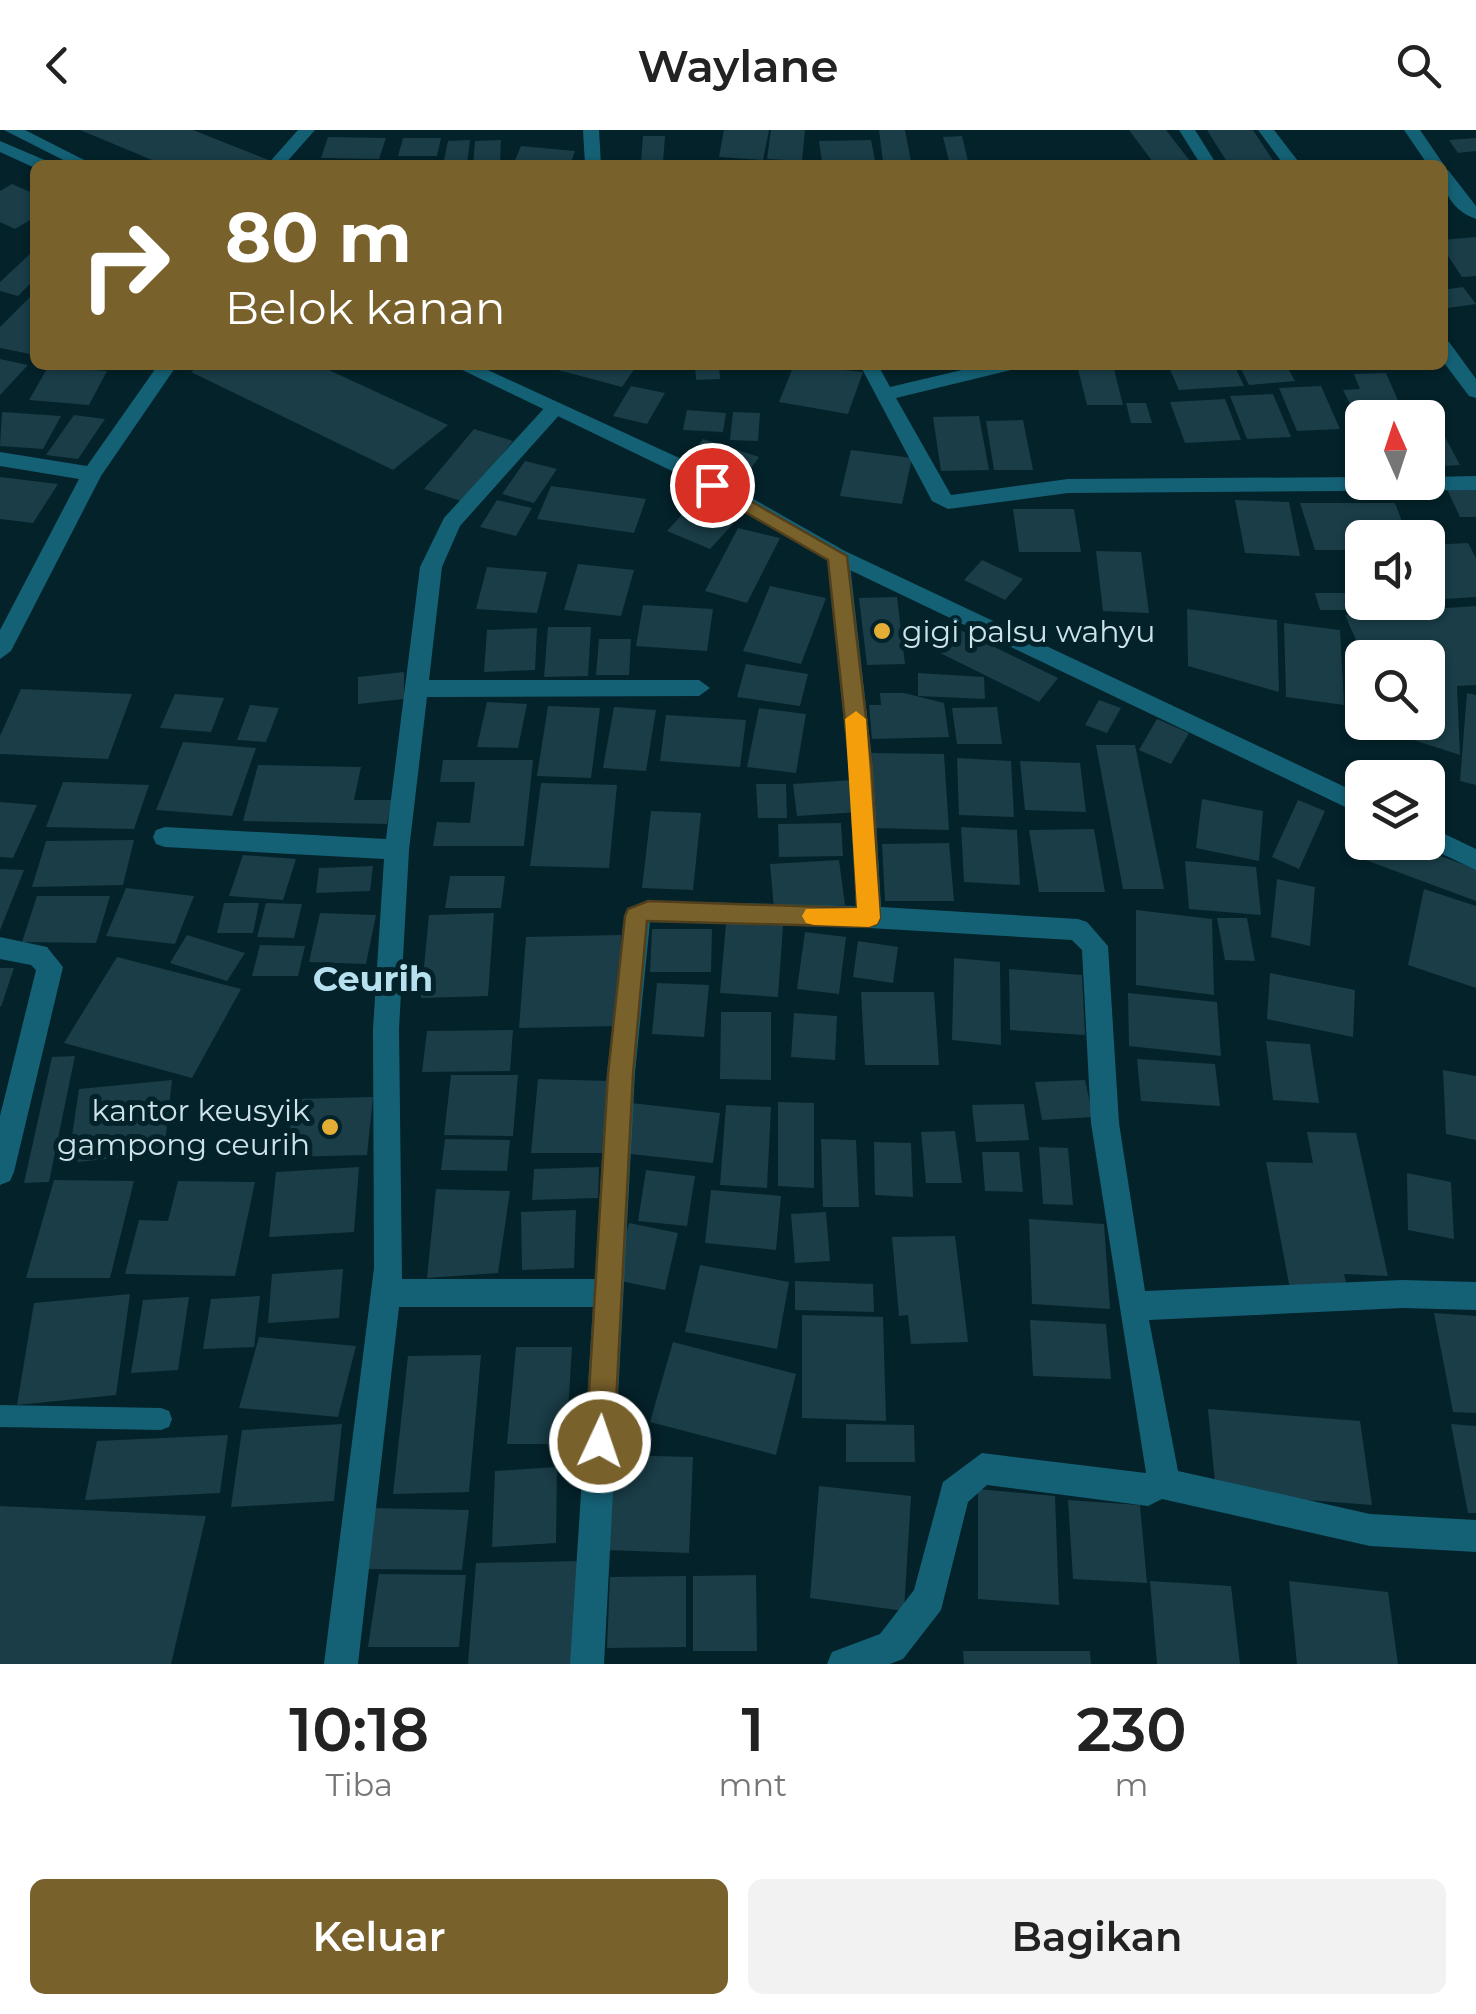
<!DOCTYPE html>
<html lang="id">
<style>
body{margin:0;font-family:Montserrat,sans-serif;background:#f2f2f2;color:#222;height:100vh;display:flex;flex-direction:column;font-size:38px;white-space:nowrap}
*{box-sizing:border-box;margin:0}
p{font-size:32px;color:#767676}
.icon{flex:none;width:55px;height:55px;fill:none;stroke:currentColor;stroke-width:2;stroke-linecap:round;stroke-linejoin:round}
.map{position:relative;height:1534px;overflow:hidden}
.drawer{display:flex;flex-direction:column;background:#fff;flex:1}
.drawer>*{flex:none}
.banner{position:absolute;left:30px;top:30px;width:1418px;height:210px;border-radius:15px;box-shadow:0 2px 8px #0004;background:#79612b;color:#fff;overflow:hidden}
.needle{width:65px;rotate:357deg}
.controls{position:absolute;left:1345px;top:270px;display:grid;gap:20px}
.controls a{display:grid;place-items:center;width:100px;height:100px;border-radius:15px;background:#fff;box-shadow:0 2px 8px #0004;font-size:50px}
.pin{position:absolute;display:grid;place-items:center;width:85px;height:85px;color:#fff;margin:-42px;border:5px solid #fff;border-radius:50%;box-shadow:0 2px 10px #0007}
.me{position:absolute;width:110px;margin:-55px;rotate:3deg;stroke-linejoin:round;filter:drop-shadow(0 0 8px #0008)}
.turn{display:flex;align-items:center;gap:35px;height:210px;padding:0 30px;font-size:45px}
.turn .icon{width:130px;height:130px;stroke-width:2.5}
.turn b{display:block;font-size:70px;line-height:85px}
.eta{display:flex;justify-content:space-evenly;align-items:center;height:170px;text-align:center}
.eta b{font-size:60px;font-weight:600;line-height:70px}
.cta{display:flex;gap:20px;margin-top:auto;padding:20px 30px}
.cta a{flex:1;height:115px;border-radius:15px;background:#79612b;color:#fff;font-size:40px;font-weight:600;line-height:115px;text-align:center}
.cta a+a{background:#f2f2f2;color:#222}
header{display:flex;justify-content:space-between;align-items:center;height:130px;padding:0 30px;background:#fff;font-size:45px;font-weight:600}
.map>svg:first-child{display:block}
.building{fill:#1a3d47}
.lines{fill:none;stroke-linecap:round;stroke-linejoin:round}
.service{fill:#146175;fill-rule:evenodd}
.minor{fill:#146175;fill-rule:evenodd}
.tertiary{fill:#146175;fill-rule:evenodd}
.route{fill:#79612b;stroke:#4f3f1c;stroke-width:2.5}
.slow{fill:#f59e0b}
.poi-dot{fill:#e4ad35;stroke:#04222a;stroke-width:4}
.labels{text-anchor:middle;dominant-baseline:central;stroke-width:10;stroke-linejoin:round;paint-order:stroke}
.poi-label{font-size:30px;fill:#cee2e9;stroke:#04222a;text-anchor:start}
.quarter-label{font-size:35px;font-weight:bold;fill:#b7e1ef;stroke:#04222a}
</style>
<header><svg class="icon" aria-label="back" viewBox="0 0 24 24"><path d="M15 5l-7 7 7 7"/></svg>Waylane<svg class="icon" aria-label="search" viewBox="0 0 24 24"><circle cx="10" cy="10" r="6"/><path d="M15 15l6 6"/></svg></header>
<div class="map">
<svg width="1476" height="1534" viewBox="0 0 1476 1534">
<rect width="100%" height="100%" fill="#04222a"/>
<g class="building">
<path d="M80,0H193L271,31L265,35H164Z"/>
<path d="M724,0H769L763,30L719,27Z"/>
<path d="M771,0H805L802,31L767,29Z"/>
<path d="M879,0H905L911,31L883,32Z"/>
<path d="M1129,0H1166L1193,35H1155Z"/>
<path d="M1207,0H1253L1276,35H1229Z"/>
<path d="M643,6H665L663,32H641Z"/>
<path d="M962,6L968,31H949L943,7Z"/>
<path d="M328,7L386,8L379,29L321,28Z"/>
<path d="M403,8H441L437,26H398Z"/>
<path d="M1476,8V21L1458,23L1449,10Z"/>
<path d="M470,10L467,35H443L448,11Z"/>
<path d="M501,10L500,35H473L475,11Z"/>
<path d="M871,10L875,30L822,32L819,11Z"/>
<path d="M521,16L575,21L570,35H513Z"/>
<path d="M12,54L35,64V87L15,99L0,92V61Z"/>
<path d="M1476,107V146L1462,147L1442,117V110Z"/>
<path d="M30,124L35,125V149L18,166L0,161V152Z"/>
<path d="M1463,157L1476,174L1448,178L1442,171V160Z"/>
<path d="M32,165L35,166V225L0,218V197Z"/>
<path d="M0,229L28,235L0,265Z"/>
<path d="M200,235H318L448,295L393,340L191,242Z"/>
<path d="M562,235H637L622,257L558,240Z"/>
<path d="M695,235H719L720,249L696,250Z"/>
<path d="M794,235L863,242L848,284L779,272Z"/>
<path d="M1077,235H1113L1123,275H1087Z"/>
<path d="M1168,235H1234L1244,256L1179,260Z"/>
<path d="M1239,235H1286L1295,251L1249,255Z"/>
<path d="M48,237L107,241L89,275L29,270Z"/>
<path d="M1386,243L1400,275L1351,276L1343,260L1360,259L1354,244Z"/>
<path d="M631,256L665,263L647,294L613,286Z"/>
<path d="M1321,256L1340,299L1297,301L1279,258Z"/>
<path d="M1273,264L1291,307L1247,309L1230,266Z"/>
<path d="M1225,269L1241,310L1185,313L1170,272Z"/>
<path d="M1126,273H1146L1152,293H1131Z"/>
<path d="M1430,279L1460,335L1428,337V288H1362V301L1354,283Z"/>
<path d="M687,280L726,283L723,302L683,300Z"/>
<path d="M2,282L61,286L43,319L0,316Z"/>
<path d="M733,282L760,283L758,311L730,310Z"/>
<path d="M74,285L105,289L78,329L46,325Z"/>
<path d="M979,286L989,340L941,341L933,287Z"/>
<path d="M1023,290L1033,340H994L986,291Z"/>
<path d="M474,299L513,311L464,372L424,359Z"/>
<path d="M703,309L759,327L745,347L689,328Z"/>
<path d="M851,320L912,328L902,374L840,366Z"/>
<path d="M525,331L557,339L534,373L502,364Z"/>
<path d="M0,347L58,354L33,393L0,389Z"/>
<path d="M551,356L646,369L634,403L537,389Z"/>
<path d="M1476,356V387H1460L1446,357Z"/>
<path d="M497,370L532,378L516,406L480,397Z"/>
<path d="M1235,370L1289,372L1300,426L1245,423Z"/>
<path d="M1300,373H1395L1408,408H1362V420H1315Z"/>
<path d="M690,376L733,394L710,419L667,401Z"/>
<path d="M1013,379H1074L1081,422H1019Z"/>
<path d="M738,398L780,408L747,473L705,461Z"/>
<path d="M1468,413L1476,428V467L1445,469L1428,432V415Z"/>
<path d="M1096,421L1141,422L1149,483L1103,481Z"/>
<path d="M982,430L1023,449L1005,470L964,450Z"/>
<path d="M578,434L634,440L621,486L564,480Z"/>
<path d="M487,437L547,442L537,483L476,479Z"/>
<path d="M770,456L826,468L801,534L743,521Z"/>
<path d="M1315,463H1359L1365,480H1320Z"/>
<path d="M897,467L905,534L867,535L859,468Z"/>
<path d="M643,475L713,479L707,521L636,516Z"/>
<path d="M1476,476V555L1457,556L1460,625L1355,591L1349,560L1362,559V592H1428V528H1364L1345,485Z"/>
<path d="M1187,479L1277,490L1279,562L1188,536Z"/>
<path d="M1284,493L1340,500L1344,575L1286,567Z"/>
<path d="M548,497H591L588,546L544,547Z"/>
<path d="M537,498L535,540L484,542L487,500Z"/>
<path d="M956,498L974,507L1058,548L1039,572L936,521Z"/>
<path d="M599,509H631L629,545H596Z"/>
<path d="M746,534L808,544L800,576L737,567Z"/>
<path d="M404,542V569L358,574V547Z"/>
<path d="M918,543L984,547L985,569L918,566Z"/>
<path d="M21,559L132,564L108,629L0,624V606Z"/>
<path d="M880,563H904L944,573L949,607L872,609L869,575H881Z"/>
<path d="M1467,563L1476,565V655L1460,651Z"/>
<path d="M175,564L224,568L211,602L160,598Z"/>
<path d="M1099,570L1121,578L1107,603L1085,595Z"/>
<path d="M487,572L527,574L518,618L477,617Z"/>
<path d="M250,575L279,578L266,612L237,610Z"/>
<path d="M548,576L600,578L591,648L537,646Z"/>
<path d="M614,577L656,580L646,641L603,638Z"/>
<path d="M997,577L1002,614H957L952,578Z"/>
<path d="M759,578L806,584L796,643L747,637Z"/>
<path d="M666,585L746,590L740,637L660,631Z"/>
<path d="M1157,589L1189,603L1171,634L1139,620Z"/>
<path d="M183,612L256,618L232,686L156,680Z"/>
<path d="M1096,615H1135L1164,759H1123Z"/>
<path d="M872,623L944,624L949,700L874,698Z"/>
<path d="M957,628L1011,631L1014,687L959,685Z"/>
<path d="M443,630H533L524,716H433L437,692L470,693L475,652H440Z"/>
<path d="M1020,631L1080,633L1086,682L1025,680Z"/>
<path d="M258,635L361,637L354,670H392L387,694L243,691Z"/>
<path d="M854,650L860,682L797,686L793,654Z"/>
<path d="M63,652L149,655L134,699L46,697Z"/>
<path d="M541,653L617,655L609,738L530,736Z"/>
<path d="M756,654H786L787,688H758Z"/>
<path d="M1202,669L1263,681L1259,731L1196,718Z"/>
<path d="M1298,670L1325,681L1299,739L1272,727Z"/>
<path d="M0,672L37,675L13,728L0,727Z"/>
<path d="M651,681L701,683L693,760L642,758Z"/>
<path d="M841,693L843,726L779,727L778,694Z"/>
<path d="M961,697L1017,700L1020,755L964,752Z"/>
<path d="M1094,699L1105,762H1039L1029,700Z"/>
<path d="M134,710L123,755L32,757L46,711Z"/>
<path d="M1365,712H1402L1476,739V771L1360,728Z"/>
<path d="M949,713L954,771H885L882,714Z"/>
<path d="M243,725L296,729L283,770L229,766Z"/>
<path d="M839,730L845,775L774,779L770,734Z"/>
<path d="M1185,731L1256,737L1261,785L1189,779Z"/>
<path d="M373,736L370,761L316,763L319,738Z"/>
<path d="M0,739L24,740L0,800Z"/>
<path d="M450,746H505L501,778H445Z"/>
<path d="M1277,749L1315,757L1310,816L1271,807Z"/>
<path d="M126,758L194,766L175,814L106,806Z"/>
<path d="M1424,759L1476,776V858L1408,835Z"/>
<path d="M37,766H110L96,813L22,812Z"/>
<path d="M224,773H259L253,803H217Z"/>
<path d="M266,773L302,774L294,808L257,807Z"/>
<path d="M1136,780L1212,789L1214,865L1136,855Z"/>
<path d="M320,783L376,785L366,834L309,832Z"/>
<path d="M494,783L488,866L421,868L429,785Z"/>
<path d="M1217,788H1247L1255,831L1225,830Z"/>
<path d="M726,793L783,796L778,867L720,863Z"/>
<path d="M652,799H712L711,842H650Z"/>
<path d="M805,802L846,807L839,864L797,859Z"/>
<path d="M187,805L245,823L227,851L170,833Z"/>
<path d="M621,805L618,896L519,898L526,807Z"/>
<path d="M858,811L898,817L893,853L853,847Z"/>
<path d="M260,815L305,816L298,846H252Z"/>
<path d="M117,827L241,859L192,948L64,913Z"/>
<path d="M954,828L1000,832L1001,915L952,910Z"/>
<path d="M0,838H14L1,877L0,876Z"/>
<path d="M1009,839L1082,845L1085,905L1010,900Z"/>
<path d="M1270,843L1355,860L1353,907L1267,889Z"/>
<path d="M657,853L709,855L704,907L652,904Z"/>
<path d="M861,862H934L939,935H865Z"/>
<path d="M1128,863L1217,872L1221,926L1129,916Z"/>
<path d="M721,882H771V950L720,949Z"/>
<path d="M794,883L837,886L835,930L791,927Z"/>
<path d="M513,900L510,941L422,942L427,901Z"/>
<path d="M1266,911L1310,914L1319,973L1273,970Z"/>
<path d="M75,926L49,1052L24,1053L52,927Z"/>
<path d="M1137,929L1215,934L1220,976L1141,971Z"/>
<path d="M1443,940L1476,946V1010L1446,1004Z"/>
<path d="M451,945H518L513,1006L444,1005Z"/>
<path d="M538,949L610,951L604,1023H531Z"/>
<path d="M172,950L164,1023L68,1033L79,959Z"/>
<path d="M1085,950L1093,987L1042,990L1035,952Z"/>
<path d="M373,967L367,1025L286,1027L294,969Z"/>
<path d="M778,972L814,973V1058L778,1056Z"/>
<path d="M631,973L720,983L713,1033L621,1023Z"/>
<path d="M1024,974L1029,1010L976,1012L972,975Z"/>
<path d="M726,975L771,977L767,1058L720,1055Z"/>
<path d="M955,1001L962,1053H926L921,1002Z"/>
<path d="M1307,1002L1356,1003L1388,1146L1344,1144L1348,1161L1290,1159L1266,1032L1313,1033Z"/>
<path d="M445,1009L510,1010L507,1041L441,1040Z"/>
<path d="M821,1009L856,1010L859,1077H823Z"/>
<path d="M874,1012L911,1013L913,1067L875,1065Z"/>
<path d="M1039,1017L1068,1018L1073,1075L1043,1074Z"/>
<path d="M982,1022H1019L1023,1062L985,1061Z"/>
<path d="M359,1037L354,1102L269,1107L276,1042Z"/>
<path d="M599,1037L598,1068L532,1070L534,1039Z"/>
<path d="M646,1040L695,1046L687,1096L638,1091Z"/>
<path d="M1407,1043L1451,1052L1454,1109L1408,1100Z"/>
<path d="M54,1050L134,1051L110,1148H26Z"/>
<path d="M178,1051L255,1052L235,1146L125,1144L139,1090L168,1091Z"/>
<path d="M436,1059L510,1061L498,1143L427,1148Z"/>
<path d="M711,1060L781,1066L776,1120L705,1113Z"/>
<path d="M576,1080L574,1138L522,1140L521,1082Z"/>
<path d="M826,1082L830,1131L795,1133L791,1084Z"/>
<path d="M1029,1089L1104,1094L1110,1179L1032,1174Z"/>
<path d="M629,1093L678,1103L665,1160L615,1150Z"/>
<path d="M955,1106L968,1212L911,1214L908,1185L899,1186L892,1107Z"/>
<path d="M700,1135L789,1152L777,1219L685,1202Z"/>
<path d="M343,1139L339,1188L268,1193L272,1144Z"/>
<path d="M795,1151L873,1154L874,1182L795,1180Z"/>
<path d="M130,1164L116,1265L17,1275L34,1173Z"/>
<path d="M260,1166L254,1217L203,1219L211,1169Z"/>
<path d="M189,1167L178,1240L131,1243L143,1170Z"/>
<path d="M1434,1183L1476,1186V1283L1453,1282Z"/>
<path d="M802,1185L883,1187L886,1291L802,1288Z"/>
<path d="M1030,1190L1106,1194L1111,1249L1033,1246Z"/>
<path d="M259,1207L356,1216L338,1287L239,1278Z"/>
<path d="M673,1212L796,1244L776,1325L650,1292Z"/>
<path d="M516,1217H572L566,1314H507Z"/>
<path d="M481,1225L469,1362L393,1364L408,1226Z"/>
<path d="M1208,1279L1360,1291L1372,1375L1216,1363Z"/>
<path d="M342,1294L334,1371L231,1377L242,1300Z"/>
<path d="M846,1294L914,1295L915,1332H846Z"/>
<path d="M1451,1294L1476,1296V1383H1468Z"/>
<path d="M228,1305L220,1363L85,1370L97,1311Z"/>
<path d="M614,1325L693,1327L689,1423L606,1420Z"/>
<path d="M557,1337L556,1413L492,1417L495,1341Z"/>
<path d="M819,1356L911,1366L904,1481L810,1468Z"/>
<path d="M978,1359L1055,1366L1059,1475L978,1469Z"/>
<path d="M1068,1370L1140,1375L1147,1453L1073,1449Z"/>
<path d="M0,1376L206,1386L171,1534H0Z"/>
<path d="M372,1378L469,1380L462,1440L364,1439Z"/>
<path d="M580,1431L575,1534H468L476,1433Z"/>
<path d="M379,1444L466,1445L459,1517H368Z"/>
<path d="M756,1445L757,1521H693V1446Z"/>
<path d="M686,1446V1517L607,1518L610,1447Z"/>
<path d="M1150,1451L1231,1456L1240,1534H1157Z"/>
<path d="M1289,1451L1388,1462L1398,1534H1297Z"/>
<path d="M963,1521H1090L1091,1534H964Z"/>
</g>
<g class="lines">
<path class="service" d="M0,1275L161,1278L169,1281L172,1289L169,1297L161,1300L0,1297Z"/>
<g class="minor">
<path d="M298,0H315L284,35H267Z"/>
<path d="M583,0H599L601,35H585Z"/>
<path d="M1179,0H1195L1217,35H1201Z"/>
<path d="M1258,0H1274L1301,35H1284Z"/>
<path d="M1404,0H1420L1444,35L1442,38L1428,35Z"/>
<path d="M1442,39L1448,40L1476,76V89C1453,81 1442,62 1442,39Z"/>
<path d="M1442,210L1449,212L1476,249V268L1469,266L1442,230Z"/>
<path d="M158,235H177L101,346L11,521L0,529V500L79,349L0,336V322L87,336Z"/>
<path d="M860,235H878L890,257L983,235H1017L1015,239L896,268L951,365L1068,349L1362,347V352H1428V347L1476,346V360L1068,363L948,379L932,371Z"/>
<path d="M555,272L565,278L562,282L460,396L442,437L429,550H699L710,558L699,566L427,567L409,720L399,899L402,1149H595L607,943L628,779L648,771L856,776L849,639L827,426L838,419L849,426L873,639L881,777L1078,789L1087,792L1108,816L1119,993L1145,1161L1402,1150L1476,1152V1180L1402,1178L1149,1190L1178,1341L1370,1384L1476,1390V1422L1370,1416L1162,1369L1148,1376L987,1355L968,1372L941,1480L903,1529L890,1534H827L832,1522L880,1504L914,1460L943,1352L982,1323L1146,1343L1091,993L1082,820L1072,810L869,798L650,792L635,943L604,1534H570L593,1177H399L358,1534H324L374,1138L373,899L384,729L165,717L156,714L153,707L156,700L165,697L386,709L420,437L444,388L548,274Z"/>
<path d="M0,807L47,817L63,837L14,1042L10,1051L0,1055V986L36,840L31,835L0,829Z"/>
</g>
<g class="tertiary">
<path d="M4,0H25L94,35H73Z"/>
<path d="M0,11L47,31L49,35H35V38L0,22Z"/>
<path d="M452,235H477L688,332L845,421L1362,665V685L831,431L674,342Z"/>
<path d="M1428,696L1476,719V740L1419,713L1428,712Z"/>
</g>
</g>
<path class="route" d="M712,349L847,426L872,639L880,788L877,794L869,797L647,791L633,944L614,1312L610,1322L600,1326L590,1322L586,1312L608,944L625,786L628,779L648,771L857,778L850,639L828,430L705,359V350Z"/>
<path class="slow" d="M856,581L866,589L880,788L877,794L869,797L814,795L806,793L802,786L806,779L857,778L845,589Z"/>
<g class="poi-dot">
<circle cx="882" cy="501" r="10"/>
<circle cx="330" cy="997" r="10"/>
</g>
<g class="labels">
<g class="poi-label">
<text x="902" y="501">gigi palsu wahyu</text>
<text x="310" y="980" text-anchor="end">kantor keusyik<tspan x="310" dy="34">gampong ceurih</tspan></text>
</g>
<g class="quarter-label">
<text x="373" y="848">Ceurih</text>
</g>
</g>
</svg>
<div class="controls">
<a><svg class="needle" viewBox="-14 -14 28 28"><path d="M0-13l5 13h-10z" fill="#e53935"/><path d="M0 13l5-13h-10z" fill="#767676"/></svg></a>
<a><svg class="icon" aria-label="sound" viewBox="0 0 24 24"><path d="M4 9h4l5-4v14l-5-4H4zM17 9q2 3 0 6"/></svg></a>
<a><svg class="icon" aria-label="search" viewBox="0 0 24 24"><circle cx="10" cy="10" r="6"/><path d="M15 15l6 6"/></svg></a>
<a><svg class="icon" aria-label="layers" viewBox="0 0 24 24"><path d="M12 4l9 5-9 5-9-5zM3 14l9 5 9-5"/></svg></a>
</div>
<div class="pin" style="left:712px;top:355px;background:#d93025"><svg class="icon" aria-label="arrive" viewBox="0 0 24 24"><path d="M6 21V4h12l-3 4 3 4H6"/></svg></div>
<svg class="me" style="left:600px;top:1312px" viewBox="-20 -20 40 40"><circle r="17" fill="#79612b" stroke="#fff" stroke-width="3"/><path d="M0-11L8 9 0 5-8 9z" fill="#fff"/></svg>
<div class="banner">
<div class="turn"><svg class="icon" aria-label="right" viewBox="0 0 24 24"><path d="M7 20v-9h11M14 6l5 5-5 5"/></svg><div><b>80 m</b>Belok kanan</div></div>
</div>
</div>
<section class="drawer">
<div class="eta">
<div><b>10:18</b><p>Tiba</p></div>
<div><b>1</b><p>mnt</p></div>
<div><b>230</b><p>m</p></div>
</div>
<div class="cta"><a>Keluar</a><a>Bagikan</a></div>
</section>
